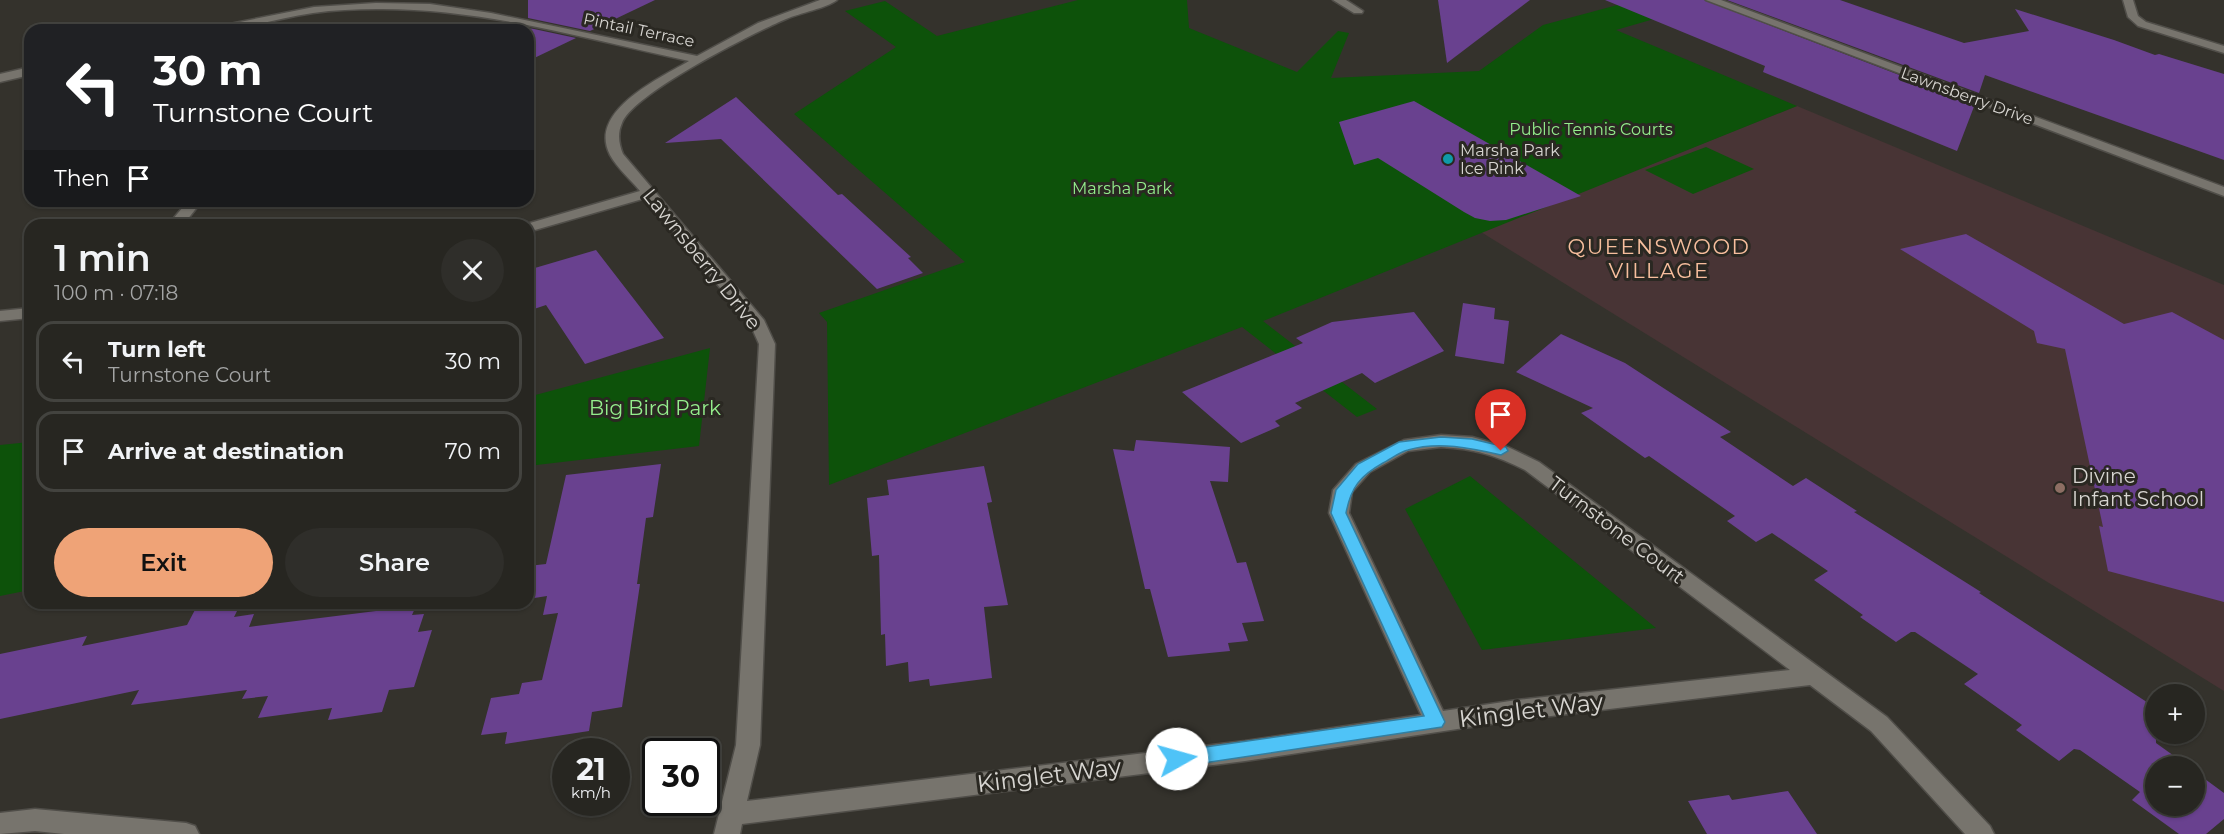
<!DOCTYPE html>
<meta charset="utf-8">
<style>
body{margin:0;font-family:Montserrat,sans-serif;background:#2f2e2a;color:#f1f3f6;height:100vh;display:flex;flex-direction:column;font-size:22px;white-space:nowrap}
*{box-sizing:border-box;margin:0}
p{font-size:20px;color:#a4a5a5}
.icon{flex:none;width:33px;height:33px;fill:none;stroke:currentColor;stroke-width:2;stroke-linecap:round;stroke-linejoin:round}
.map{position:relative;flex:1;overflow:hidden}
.drawer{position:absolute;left:24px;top:219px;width:510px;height:390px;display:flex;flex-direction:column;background:#272621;border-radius:18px;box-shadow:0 2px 4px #0004,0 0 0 2px #43433f}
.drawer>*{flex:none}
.hud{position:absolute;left:24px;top:24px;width:510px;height:183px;border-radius:18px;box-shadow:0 2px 4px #0004,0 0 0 2px #43433f;background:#202124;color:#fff;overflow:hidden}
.controls{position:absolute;left:2145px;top:684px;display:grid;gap:12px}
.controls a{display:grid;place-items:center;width:60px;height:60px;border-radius:50%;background:#272621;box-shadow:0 2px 4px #0004,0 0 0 2px #43433f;font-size:30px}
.speed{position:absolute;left:552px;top:738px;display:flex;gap:12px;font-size:30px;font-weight:700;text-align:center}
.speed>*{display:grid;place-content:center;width:78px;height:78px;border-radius:50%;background:#272621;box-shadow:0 2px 4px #0004,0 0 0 2px #43433f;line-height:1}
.speed small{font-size:15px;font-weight:400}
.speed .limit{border:3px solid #111;border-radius:9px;background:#fff;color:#111}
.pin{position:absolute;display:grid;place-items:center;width:51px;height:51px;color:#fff;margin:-62px -26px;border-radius:50% 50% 50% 0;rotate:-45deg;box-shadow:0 0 6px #0007}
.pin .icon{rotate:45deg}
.me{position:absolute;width:66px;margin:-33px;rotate:83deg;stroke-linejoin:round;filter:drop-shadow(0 0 4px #0008)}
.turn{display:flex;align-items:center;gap:21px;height:126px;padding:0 30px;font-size:27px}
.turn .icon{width:78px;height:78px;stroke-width:2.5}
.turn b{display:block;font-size:42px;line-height:51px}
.then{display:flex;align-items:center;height:57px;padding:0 30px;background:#0003;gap:12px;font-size:22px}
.round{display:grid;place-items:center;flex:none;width:63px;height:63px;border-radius:32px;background:#2f2e2a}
.summary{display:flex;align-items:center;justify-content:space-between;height:102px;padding:0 30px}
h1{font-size:36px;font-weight:600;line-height:45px}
.primary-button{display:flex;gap:12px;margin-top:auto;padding:12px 30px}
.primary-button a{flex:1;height:69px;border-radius:36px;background:#efa377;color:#111;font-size:24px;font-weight:600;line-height:69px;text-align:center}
.primary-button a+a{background:#2f2e2a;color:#f1f3f6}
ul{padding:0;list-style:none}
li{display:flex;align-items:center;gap:18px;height:81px;margin:0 12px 9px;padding:0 18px;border:3px solid #43433f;border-radius:18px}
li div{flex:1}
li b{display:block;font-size:22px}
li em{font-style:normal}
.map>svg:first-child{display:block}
.education{fill:#483435}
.green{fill:#0d520a}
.building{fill:#69418f}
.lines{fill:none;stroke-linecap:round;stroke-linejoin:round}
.street-casing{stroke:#504e49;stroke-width:3}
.street{fill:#77746d;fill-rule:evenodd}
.route{fill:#4fc3f7;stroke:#337fa1;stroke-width:1.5}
.culture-dot{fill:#0f9aa8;stroke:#2a2822;stroke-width:2}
.education-dot{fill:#8d6e63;stroke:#2a2822;stroke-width:2}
.labels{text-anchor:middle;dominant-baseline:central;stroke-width:6;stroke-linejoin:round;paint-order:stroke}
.far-street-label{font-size:16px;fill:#d7d5d1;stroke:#2a2822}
.far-park-label{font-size:16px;fill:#94ee8c;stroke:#2a2822}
.far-poi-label{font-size:16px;fill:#d7d5d1;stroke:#2a2822;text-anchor:start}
.street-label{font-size:20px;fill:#d7d5d1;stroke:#2a2822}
.park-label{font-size:20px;fill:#94ee8c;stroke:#2a2822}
.poi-label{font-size:20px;fill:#d7d5d1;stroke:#2a2822;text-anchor:start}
.neighbourhood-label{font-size:21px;letter-spacing:1.5px;fill:#f7be9d;stroke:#2a2822}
.near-street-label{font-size:24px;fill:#d7d5d1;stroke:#2a2822}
</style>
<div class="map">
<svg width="2224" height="834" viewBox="0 0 2224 834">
<rect width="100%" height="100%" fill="#34322c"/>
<path class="education" d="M1797,106L2224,285V691L1481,232Z"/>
<g class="green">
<path d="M1078,0H1187L1189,28L1297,72L1338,31L1349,33L1331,78L1479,71L1543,25L1636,0L1692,8L1616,30L1797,106L1263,321L1377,409L1357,417L1242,327L829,485L827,322L819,313L965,262L794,114L896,47L845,11L885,1L937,36Z"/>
<path d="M1706,147L1754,169L1693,194L1645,170Z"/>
<path d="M710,348L699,446L528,466V397Z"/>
<path d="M30,442V590L0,596V445Z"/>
<path d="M1470,476L1656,628L1482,650L1405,509Z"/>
</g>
<g class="building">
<path d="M528,0H655L590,31L528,18Z"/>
<path d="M1438,0H1530L1447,63Z"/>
<path d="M1605,0H1704L1975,104L1957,151L1763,72L1765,66Z"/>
<path d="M1727,0H1840L1964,43L2029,31L2015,9L2114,40L2155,55L2159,54L2224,74V160L1985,75L1979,93Z"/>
<path d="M528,28L534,29L576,38L528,61Z"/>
<path d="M736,97L838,195L842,194L911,257L908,258L923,273L877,289L721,139L665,143Z"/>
<path d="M1414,101L1581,196L1506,220L1490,221L1475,218L1464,212L1378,158L1354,165L1339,122Z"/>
<path d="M1966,234L2124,324L2172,312L2224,340V602L2108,571L2099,526L2103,527L2065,349L2037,343L2034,331L1900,249Z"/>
<path d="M596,250L664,338L585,364L546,305L528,311V270Z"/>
<path d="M1463,303L1495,308L1494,319L1509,321L1504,364L1455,356Z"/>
<path d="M1414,312L1444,351L1375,383L1362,373L1295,403L1302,408L1275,421L1280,426L1241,443L1182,392L1303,343L1296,338L1332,322Z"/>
<path d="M1561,334L1625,363L1731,432L1720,437L1793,486L1806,478L1857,511L1854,512L1981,592L1979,593L2156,708V743L2188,766H2156V806H2194V771L2224,793V819L2206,834H2179L2132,800L2140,792L2080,750L2074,749L2059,761L2016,730L2022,725L1964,684L1978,674L1915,632H1911L1896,642L1860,617L1863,615L1814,580L1828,571L1772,533L1756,542L1727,521L1735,516L1649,456L1645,458L1581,413L1593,408L1516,372Z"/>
<path d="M1136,440L1230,447L1228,482L1210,481L1237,563L1246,562L1264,621L1242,623L1248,641L1228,643L1230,651L1168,657L1150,589H1145L1113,449L1134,451Z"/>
<path d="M661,464L653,517L646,518L637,584H640L622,707L592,712L589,731L505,744L507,732L481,735L491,698L519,694L522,683L542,680L558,613L543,615L547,596L528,599V566L546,564L566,475Z"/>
<path d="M984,466L992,502L987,503L1008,605L984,607L992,678L930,686L929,679L909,682L908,662L886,666L885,634L881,635L879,555L872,556L867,498L889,495L887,480Z"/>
<path d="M221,603H241L234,617L254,614L249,627L416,606L412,615L424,614L418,632L432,630L414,687L389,690L382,712L328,720L332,708L258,718L268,696L242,699L247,690L131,705L139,690L0,719V654L87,636L82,646L187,625L197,606Z"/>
<path d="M1788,791L1817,834H1707L1688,801L1729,795L1732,800Z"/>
</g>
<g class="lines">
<g class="street-casing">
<g id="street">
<path d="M820,0H837C827,8 800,13 786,19C753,33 634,93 622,123C617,134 619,144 623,154L764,320L775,344L760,745L747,801L1245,741L1421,715L1329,513L1333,490L1356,464L1404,440L1441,435L1472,437L1508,447L1539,462L1887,717L1990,826L1994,834H1965L1871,731L1810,685L1517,720L1245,761L742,824L740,834H714L736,745L759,344L750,324L646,198L528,232V225H523L640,191C631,180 617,168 610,155C587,111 660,78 689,61C587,39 482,8 377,9C356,9 334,10 313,13C278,18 245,30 210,30L215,27L314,7L376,3L430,4L491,13L697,56L758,23ZM1441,447C1475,449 1495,455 1525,470L1790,670L1517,700L1443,711L1349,513L1352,492L1370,472L1408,451Z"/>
<path d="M1333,0H1346L1363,11L1362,13H1354Z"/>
<path d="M1706,0H1721L2224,187V196Z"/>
<path d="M2123,0H2133L2138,16L2146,22L2224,46V53L2138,26L2128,17Z"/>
<path d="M30,67V75L0,82V74Z"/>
<path d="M188,201H202L183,225H168Z"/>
<path d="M30,308V318L0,321V311Z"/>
<path d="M35,809L186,823L195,826L199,834H64L35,831L0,834V813Z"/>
</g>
</g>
<use href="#street" class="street"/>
</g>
<path class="route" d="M1441,437L1472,439L1506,447L1508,451L1501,455C1471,448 1438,441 1408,450C1399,452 1391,459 1383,463C1360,476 1351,487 1346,513L1445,722L1442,727L1177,767L1170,765L1168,759L1170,754L1177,751L1424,716L1331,513L1336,490L1358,464L1399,442Z"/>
<circle class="culture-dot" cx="1448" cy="159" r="6"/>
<circle class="education-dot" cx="2060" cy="488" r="6"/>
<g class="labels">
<g class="far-street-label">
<text transform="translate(639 30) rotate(12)">Pintail Terrace</text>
<text transform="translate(1967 96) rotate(20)">Lawnsberry Drive</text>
</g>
<g class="far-park-label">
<text x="1591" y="129">Public Tennis Courts</text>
<text x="1122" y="188">Marsha Park</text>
</g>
<g class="far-poi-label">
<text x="1460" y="150">Marsha Park<tspan x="1460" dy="18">Ice Rink</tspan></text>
</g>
<g class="street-label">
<text transform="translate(702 259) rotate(51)">Lawnsberry Drive</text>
<text transform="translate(1617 530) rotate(37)">Turnstone Court</text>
</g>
<g class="park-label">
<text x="655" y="408">Big Bird Park</text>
</g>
<g class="poi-label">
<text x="2072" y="476">Divine<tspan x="2072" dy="23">Infant School</tspan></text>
</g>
<g class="neighbourhood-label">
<text x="1659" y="246">QUEENSWOOD<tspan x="1659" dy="24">VILLAGE</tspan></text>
</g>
<g class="near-street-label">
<text transform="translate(1531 710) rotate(-7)">Kinglet Way</text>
<text transform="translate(1049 775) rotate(-7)">Kinglet Way</text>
</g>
</g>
</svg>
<div class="controls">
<a>+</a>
<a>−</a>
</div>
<div class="speed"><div>21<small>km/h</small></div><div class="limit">30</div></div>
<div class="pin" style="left:1501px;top:451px;background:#d93025"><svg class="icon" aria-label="arrive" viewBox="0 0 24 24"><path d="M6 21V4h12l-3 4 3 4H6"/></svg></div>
<svg class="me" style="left:1177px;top:759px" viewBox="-20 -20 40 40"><circle r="19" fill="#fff"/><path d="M0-13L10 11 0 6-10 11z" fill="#4fc3f7"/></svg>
<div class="hud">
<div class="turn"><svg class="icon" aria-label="left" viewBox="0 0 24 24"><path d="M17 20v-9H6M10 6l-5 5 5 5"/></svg><div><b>30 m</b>Turnstone Court</div></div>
<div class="then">Then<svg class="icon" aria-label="arrive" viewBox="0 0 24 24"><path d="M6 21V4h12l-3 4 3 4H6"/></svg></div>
</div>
<section class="drawer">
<div class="summary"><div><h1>1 min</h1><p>100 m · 07:18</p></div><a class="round"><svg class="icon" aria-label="close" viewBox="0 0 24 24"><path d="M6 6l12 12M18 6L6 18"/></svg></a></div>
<ul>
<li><svg class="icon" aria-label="left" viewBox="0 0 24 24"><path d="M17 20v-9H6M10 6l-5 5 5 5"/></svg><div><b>Turn left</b><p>Turnstone Court</p></div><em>30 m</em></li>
<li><svg class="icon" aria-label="arrive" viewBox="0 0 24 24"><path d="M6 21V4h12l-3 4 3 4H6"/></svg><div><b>Arrive at destination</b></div><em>70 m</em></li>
</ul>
<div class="primary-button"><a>Exit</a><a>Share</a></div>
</section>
</div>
